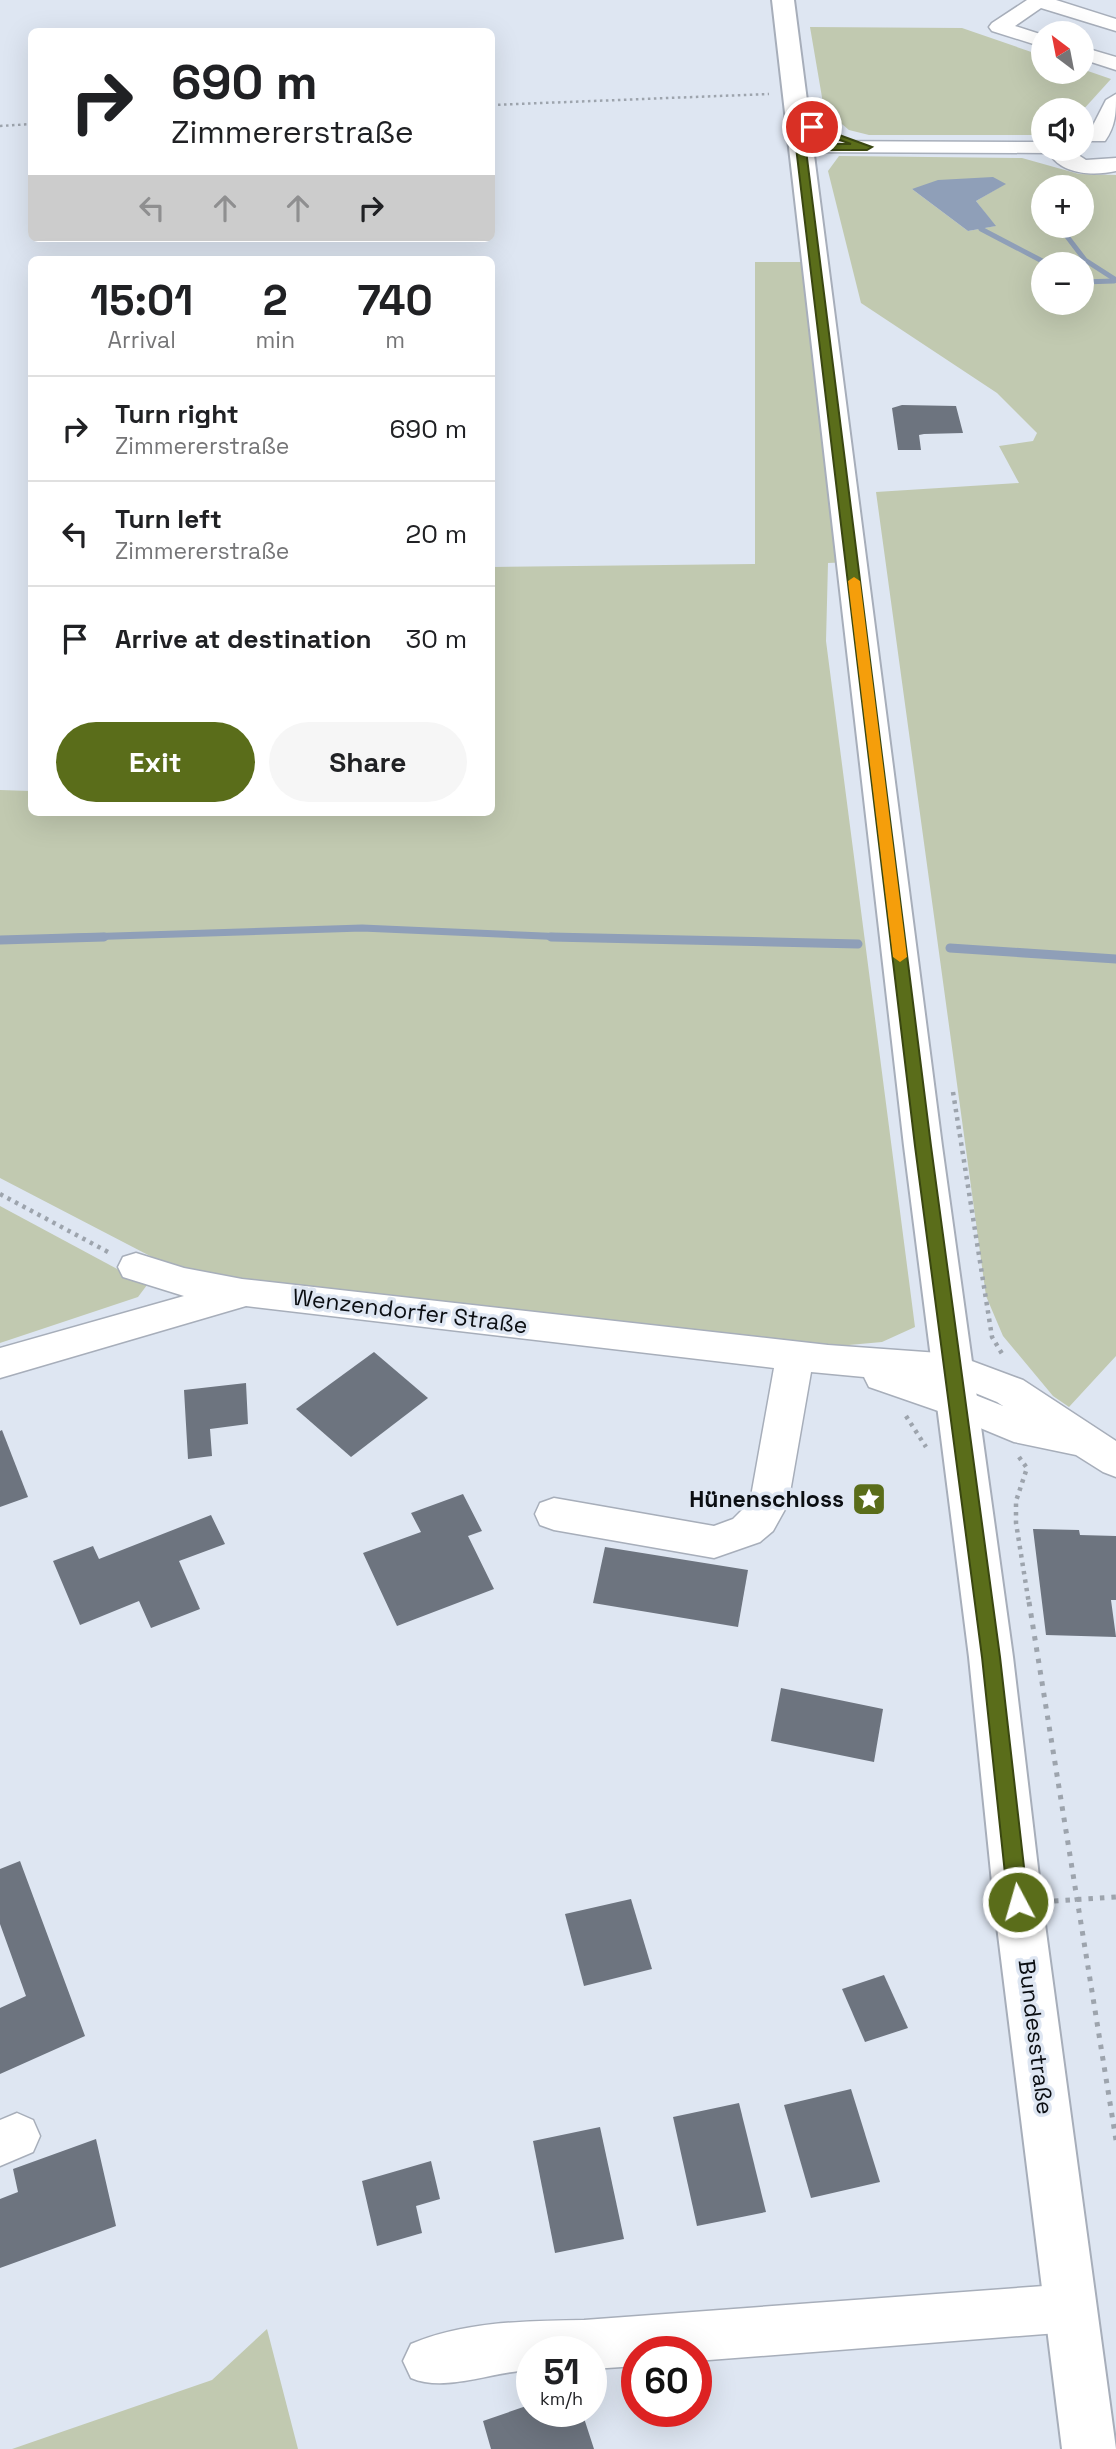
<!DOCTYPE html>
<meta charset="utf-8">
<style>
body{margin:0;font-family:"Space Grotesk",sans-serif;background:#f6f6f6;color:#202124;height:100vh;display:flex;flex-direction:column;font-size:26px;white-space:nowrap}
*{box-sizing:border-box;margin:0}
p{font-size:23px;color:#757577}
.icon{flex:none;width:38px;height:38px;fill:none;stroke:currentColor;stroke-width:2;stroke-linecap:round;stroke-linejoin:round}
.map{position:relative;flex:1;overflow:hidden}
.side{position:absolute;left:28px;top:256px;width:467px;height:560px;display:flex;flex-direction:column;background:#fff;border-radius:10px;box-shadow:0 7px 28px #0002}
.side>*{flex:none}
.top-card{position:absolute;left:28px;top:28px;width:467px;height:214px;border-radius:10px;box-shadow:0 7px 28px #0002;background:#fff;color:#202124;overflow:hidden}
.needle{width:46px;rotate:328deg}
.controls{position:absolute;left:1031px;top:21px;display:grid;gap:14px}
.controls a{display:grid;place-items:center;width:63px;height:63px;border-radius:50%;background:#fff;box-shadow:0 7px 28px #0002;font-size:35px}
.speed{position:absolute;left:516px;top:2336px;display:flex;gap:14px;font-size:35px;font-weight:700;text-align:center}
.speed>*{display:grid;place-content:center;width:91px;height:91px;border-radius:50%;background:#fff;box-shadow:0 7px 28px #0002;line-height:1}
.speed small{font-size:18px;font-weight:400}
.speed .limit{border:10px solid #d22;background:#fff;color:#111}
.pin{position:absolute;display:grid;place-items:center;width:60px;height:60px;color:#fff;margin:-30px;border:4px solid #fff;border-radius:50%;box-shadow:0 2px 7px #0007}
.me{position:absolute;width:77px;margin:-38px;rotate:354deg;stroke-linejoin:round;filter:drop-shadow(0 0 5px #0008)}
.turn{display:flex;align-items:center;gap:24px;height:147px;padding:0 28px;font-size:32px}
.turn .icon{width:91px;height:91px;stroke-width:2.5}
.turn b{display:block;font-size:49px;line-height:60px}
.lanes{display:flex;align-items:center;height:66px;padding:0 28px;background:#0003;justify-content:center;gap:35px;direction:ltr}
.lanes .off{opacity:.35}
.eta{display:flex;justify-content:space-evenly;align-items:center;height:119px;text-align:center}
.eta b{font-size:42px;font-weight:800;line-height:49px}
.primary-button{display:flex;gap:14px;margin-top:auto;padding:14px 28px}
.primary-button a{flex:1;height:80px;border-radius:42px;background:#5a6d1a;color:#fff;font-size:28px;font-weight:800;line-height:80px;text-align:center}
.primary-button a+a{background:#f6f6f6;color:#202124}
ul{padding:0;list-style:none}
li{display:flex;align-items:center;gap:21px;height:105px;padding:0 28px;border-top:2px solid #e0e0e0}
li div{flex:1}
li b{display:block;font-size:26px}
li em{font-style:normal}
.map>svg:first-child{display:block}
.green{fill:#c1c9b0;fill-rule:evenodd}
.water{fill:#8f9fb8}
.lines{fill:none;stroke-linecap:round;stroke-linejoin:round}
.stream-far2{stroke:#8f9fb8;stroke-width:5}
.stream-far1{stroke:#8f9fb8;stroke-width:7}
.stream{stroke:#8f9fb8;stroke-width:9}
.building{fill:#6d747f}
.minor-casing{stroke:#a7aeba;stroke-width:3}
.major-casing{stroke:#a7aeba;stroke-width:4}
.path-far2{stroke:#9da4ad;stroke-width:2.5;stroke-dasharray:2.5 3.5;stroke-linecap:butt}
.path-far1{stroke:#9da4ad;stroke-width:4.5;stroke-dasharray:3.5 5;stroke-linecap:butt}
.path{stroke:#9da4ad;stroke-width:5;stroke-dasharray:4.5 7;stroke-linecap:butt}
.minor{fill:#fff;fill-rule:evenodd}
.major{fill:#fff;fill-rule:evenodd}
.route{fill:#5a6d1a;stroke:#3a4711;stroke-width:2}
.slow{fill:#f59e0b}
.labels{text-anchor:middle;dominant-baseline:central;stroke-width:7;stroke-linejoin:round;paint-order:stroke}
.street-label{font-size:23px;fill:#0b0e12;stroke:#dee6f2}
.poi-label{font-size:23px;font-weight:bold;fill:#0b0e12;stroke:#dee6f2;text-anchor:end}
</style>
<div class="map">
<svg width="1116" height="2449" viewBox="0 0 1116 2449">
<rect width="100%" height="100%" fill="#dee6f2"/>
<g class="green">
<path d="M810,27L962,28L1043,56V72H1082V69L1111,79L1082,111L1043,110V135H869L849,130L824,109Z"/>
<path d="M839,156L1022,158L1079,174L1116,175V1356L1069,1407L1053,1396L1003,1336L986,1296L876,492L1019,483L999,446L1033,441L1037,433L997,393L861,303L828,171ZM1005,184L976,201L995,226L968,231L912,189ZM1055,186L1082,187V226H1043V213L1035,211L1039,188ZM1043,264H1082V303H1043Z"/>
<path d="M755,262H815L851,562L828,563L826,641L915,1327L882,1342L827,1347L289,1287L177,1270L0,1178V790L31,791L32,812H492V567L755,564Z"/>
<path d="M0,1206L147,1285L138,1297L0,1343Z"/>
<path d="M267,2329L298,2449H12L212,2380Z"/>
</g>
<path class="water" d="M993,177L1006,184L976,201L996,226L968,231L912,189L938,180Z"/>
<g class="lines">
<g class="stream-far2">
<path d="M1059,226L1085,260L1116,280"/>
<path d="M981,229L1048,264"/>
<path d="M1082,282L1114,281"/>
</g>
<path class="stream-far1" d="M51,938L362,928L590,938"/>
<g class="stream">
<path d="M551,937L858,944"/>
<path d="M0,940L104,937"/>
<path d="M950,948L1116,959"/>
</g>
</g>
<g class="building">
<path d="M902,405L956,406L963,433L924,434L919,435L921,450H898L892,408Z"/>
<path d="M374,1352L428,1398L351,1457L296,1409Z"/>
<path d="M246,1383L248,1424L210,1429L212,1456L188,1459L184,1390Z"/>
<path d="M2,1430L28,1497L0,1507V1431Z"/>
<path d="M463,1494L482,1531L468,1536L494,1589L397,1626L363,1553L421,1532L411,1513Z"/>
<path d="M211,1515L225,1544L179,1561L200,1609L151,1628L139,1601L80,1625L53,1561L93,1546L99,1559Z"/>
<path d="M1033,1529L1079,1530L1080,1535L1116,1536V1600H1111L1116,1637L1046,1635Z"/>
<path d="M605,1547L748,1570L738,1627L593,1603Z"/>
<path d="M781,1688L883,1709L874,1762L771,1741Z"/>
<path d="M20,1861L85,2036L0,2074V2008L26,1996L0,1924V1869Z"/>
<path d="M631,1899L652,1969L584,1986L565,1914Z"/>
<path d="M884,1975L908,2028L865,2042L842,1989Z"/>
<path d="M851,2089L880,2182L811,2198L784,2105Z"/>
<path d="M739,2103L766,2212L697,2226L673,2117Z"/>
<path d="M600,2127L624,2239L555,2253L533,2141Z"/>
<path d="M96,2139L116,2226L0,2268V2199L18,2192L13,2169Z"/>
<path d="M431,2161L440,2199L416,2206L422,2233L377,2246L362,2181Z"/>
<path d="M532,2404V2412H582L594,2449H491L483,2421Z"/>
</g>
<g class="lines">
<g class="minor-casing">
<g id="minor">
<path d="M1027,0H1056L1116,19V31L1041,8L1015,26L1043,35V47L992,31L989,27L992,23Z"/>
<path d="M1082,47L1116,57V70L1082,59Z"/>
<path d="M1116,94C1116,112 1116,125 1105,141H1091L1087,137L1106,100Z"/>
<path d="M801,141L1043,142V149H1069L1086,160L1116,158V171C1094,176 1062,175 1049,153L793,152L790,147L793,142Z"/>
<path d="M136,1253L184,1268L242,1279L828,1345L953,1354L1023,1380L1116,1441V1477L1103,1472L1076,1455L1014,1442L944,1413L869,1387L864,1377L811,1372L788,1504L773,1531L760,1542L714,1558L554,1530L540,1525L535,1514L540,1503L554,1498L714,1526L733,1519L750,1502L774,1368L246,1306L0,1378V1348L184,1296L123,1277L118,1267L123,1257ZM945,1383H951L997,1402L1003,1406Z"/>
<path d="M17,2113L33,2120L40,2136L33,2152L0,2166V2120Z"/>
<path d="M1071,2284L1088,2291L1095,2308L1088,2325L1071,2332L696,2361V2352H637V2366L592,2369V2352H532V2370C493,2371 446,2393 411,2378L403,2361L411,2344C465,2321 526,2321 584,2320Z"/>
</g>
</g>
<g class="major-casing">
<path id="major" d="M772,0H794L942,1146L1013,1657L1042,1902L1116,2449H1062L994,1902L969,1657L904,1146Z"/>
</g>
<g class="path-far2">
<path d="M492,105L769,94"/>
<path d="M0,126L32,124"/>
</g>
<g class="path-far1">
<path d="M953,1092L992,1337L1004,1357"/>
<path d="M0,1194L110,1253"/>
<path d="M906,1416L926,1447"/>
<path d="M1019,1457L1027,1468L1016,1501V1523L1029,1604"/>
</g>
<g class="path">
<path d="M1029,1602L1116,2140"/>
<path d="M1054,1901L1116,1897"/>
</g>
<use href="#minor" class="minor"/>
<use href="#major" class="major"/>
</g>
<path class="route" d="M809,124L872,147L867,150H806L931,1146L1000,1657L1028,1902L1025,1909L1018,1911L1011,1909L1008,1902L982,1657L915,1146L796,147L801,144H851L809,129Z"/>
<path class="slow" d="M854,577L860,581L907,957L900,962L893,957L848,581Z"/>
<defs>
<g id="sight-square" transform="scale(1.75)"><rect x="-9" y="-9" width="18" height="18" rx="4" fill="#5a6d1a" stroke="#dee6f2"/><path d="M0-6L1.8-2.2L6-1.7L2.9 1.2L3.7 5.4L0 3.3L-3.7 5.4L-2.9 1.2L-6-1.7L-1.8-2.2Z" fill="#fff"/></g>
</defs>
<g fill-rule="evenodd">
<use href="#sight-square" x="869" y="1499"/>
</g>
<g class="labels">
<g class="street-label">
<text transform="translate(410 1311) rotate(7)">Wenzendorfer Straße</text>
<text transform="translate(1036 2037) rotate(83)">Bundesstraße</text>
</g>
<g class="poi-label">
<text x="844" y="1499">Hünenschloss</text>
</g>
</g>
</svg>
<div class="controls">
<a><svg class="needle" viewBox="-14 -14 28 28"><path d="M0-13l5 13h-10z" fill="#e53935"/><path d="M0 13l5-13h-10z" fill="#757577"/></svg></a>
<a><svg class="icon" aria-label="sound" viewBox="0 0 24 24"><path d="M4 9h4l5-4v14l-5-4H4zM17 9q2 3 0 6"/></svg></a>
<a>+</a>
<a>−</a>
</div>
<div class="speed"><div>51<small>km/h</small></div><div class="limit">60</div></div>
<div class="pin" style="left:812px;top:127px;background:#d93025"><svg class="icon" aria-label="arrive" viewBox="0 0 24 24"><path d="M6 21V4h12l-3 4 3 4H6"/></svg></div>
<svg class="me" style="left:1018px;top:1902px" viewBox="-20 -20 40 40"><circle r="17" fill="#5a6d1a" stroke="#fff" stroke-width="3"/><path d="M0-11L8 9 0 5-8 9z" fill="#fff"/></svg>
<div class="top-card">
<div class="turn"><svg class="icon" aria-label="right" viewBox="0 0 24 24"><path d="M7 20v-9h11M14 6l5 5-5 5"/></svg><div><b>690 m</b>Zimmererstraße</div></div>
<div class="lanes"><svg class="icon off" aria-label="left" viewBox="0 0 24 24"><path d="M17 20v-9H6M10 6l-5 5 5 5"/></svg><svg class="icon off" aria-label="ahead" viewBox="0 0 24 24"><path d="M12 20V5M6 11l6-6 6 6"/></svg><svg class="icon off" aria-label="ahead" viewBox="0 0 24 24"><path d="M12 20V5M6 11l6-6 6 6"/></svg><svg class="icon" aria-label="right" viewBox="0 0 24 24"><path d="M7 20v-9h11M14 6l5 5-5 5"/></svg></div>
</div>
<section class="side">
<div class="eta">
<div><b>15:01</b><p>Arrival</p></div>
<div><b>2</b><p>min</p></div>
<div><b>740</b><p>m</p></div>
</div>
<ul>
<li><svg class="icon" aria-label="right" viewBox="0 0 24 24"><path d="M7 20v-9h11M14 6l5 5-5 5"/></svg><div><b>Turn right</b><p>Zimmererstraße</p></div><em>690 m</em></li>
<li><svg class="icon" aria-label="left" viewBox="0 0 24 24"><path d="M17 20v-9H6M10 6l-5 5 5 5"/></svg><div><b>Turn left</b><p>Zimmererstraße</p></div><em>20 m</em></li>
<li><svg class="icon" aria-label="arrive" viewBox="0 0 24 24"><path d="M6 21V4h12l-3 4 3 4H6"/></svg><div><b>Arrive at destination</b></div><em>30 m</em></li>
</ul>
<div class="primary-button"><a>Exit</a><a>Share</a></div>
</section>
</div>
